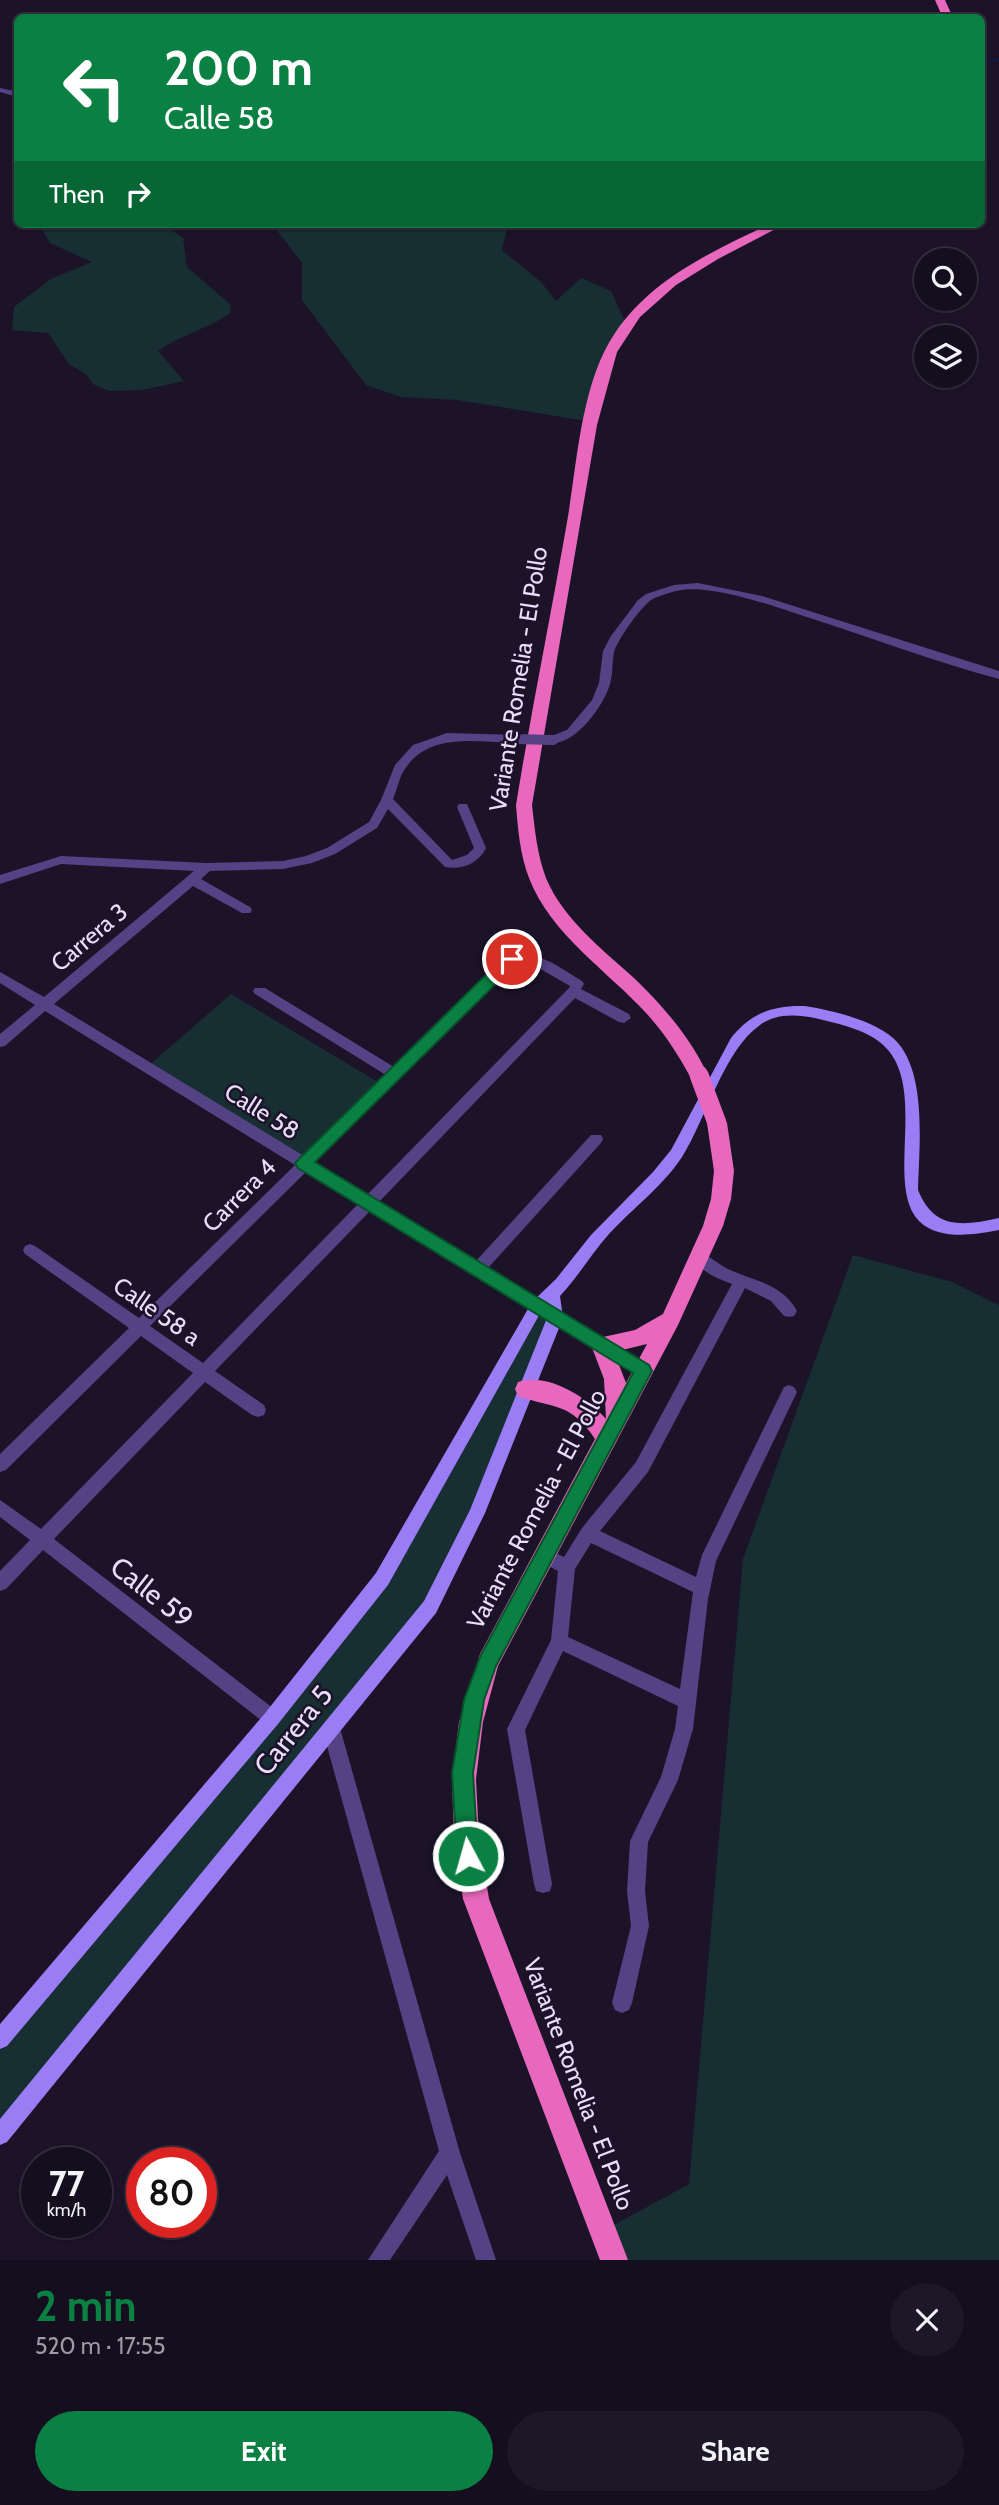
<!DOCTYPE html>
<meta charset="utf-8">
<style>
body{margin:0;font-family:Cabin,sans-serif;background:#1e1728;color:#f1f3f6;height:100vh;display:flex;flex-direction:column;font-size:26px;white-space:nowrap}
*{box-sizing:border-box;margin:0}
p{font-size:23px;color:#9d9ca4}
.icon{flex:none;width:38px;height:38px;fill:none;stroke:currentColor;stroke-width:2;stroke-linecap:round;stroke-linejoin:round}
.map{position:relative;height:2260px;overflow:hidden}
.side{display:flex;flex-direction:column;background:#150e1f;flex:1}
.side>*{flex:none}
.hud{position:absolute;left:14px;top:14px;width:971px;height:214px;border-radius:10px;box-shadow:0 2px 5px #0004,0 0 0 2px #342e3d;background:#0b8043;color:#fff;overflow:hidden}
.buttons{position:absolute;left:914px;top:248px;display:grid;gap:14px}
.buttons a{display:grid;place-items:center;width:63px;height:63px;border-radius:50%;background:#150e1f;box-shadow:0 2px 5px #0004,0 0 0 2px #342e3d;font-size:35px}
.speed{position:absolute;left:21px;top:2147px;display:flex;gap:14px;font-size:35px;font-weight:700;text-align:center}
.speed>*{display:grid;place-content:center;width:91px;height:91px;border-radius:50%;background:#150e1f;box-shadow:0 2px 5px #0004,0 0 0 2px #342e3d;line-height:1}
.speed small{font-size:18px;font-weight:400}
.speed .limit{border:10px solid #d22;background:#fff;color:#111}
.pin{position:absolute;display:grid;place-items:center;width:60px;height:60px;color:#fff;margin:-30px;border:4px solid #fff;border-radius:50%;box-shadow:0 2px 7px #0007}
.me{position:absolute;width:77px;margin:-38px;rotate:354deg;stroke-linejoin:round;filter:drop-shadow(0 0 5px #0008)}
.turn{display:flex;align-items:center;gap:24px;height:147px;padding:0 35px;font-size:32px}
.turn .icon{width:91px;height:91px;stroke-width:2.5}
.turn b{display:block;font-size:49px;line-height:60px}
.then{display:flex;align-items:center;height:66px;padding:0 35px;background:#0003;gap:14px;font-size:26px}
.round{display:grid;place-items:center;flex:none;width:74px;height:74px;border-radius:37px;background:#1e1728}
.head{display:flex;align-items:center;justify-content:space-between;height:119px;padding:0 35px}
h1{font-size:42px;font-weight:800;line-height:52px;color:#0b8043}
.cta{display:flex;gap:14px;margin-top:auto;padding:14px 35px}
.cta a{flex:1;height:80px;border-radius:42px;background:#0b8043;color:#fff;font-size:28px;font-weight:800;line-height:80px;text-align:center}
.cta a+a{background:#1e1728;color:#f1f3f6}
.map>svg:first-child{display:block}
.green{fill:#172e33}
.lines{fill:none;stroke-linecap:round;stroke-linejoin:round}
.stream{stroke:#101846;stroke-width:2.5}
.minor{fill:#534284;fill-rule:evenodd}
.secondary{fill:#9a7df4;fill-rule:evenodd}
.trunk{fill:#e868be;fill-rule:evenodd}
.minor-bridge{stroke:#534284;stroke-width:10}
.trunk-bridge{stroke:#e868be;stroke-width:19}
.route{fill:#0b8043;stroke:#07532c;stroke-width:2}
.labels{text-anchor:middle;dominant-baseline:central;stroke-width:5;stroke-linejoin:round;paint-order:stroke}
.street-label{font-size:24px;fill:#e8defc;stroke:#1c1329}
.near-street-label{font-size:28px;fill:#e8defc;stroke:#1c1329}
</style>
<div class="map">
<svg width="999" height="2260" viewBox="0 0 999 2260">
<rect width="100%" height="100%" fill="#1c1329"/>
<g class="green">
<path d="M39,224H163L183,238L187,267L231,305L230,313C208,329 180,335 158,351L184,381L142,390L109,391L93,384L87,375L69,364L48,333L12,330L14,307L51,279L92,262L50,243Z"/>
<path d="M272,224H508L502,250L541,282L556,301L581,278L611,291L627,326L593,422L457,400L401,397L366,385L302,300V263Z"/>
<path d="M231,994L383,1085L303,1163L147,1067Z"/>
<path d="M853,1255L952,1282L999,1305V2260H613L603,2231L689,2184L743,1559Z"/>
<path d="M537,1306L555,1318L430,1607L0,2135V2039L382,1579Z"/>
</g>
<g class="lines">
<path class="stream" d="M982,58L999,60"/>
<g class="minor">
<path d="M0,88L18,92V97L0,92Z"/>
<path d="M698,583L762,596L999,671V679C937,662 877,640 816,620C781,609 711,582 676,591C668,593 658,596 651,600C640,608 618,639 614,652C612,663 613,674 610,684C604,706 574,747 549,743V737L567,730L592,700L599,683L603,651L611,636L638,600L646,594L674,585Z"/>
<path d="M447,733L515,735L521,739L515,743C477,742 429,732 405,769C399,777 397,790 393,799L452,860L467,855L474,848L457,807L459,804H467L486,848C478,864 462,870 445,867L388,809L377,828L335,854L312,863L283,869L210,871L201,879L250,907L252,910L250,913H242L193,886L54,1004L304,1156L386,1075L255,994L253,991L255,988H265L394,1067L507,956C536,948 558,967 582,981L584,984L581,989L629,1014L631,1018L624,1023L619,1022L575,998L379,1202L476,1261L591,1135H601L603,1139L601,1143L488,1268L648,1366L651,1371L648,1376L643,1378L638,1376L370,1211L215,1371L264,1405L266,1410L264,1415L258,1417L252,1415L205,1382L54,1539L278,1712L281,1718L278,1724L272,1727L266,1724L43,1550L6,1589L0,1591V1571L30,1540L0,1517V1500L41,1529L193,1373L141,1336L6,1470L0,1472V1454L129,1328L25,1254L23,1250L25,1246L30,1244L35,1246L139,1318L295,1165L45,1011L5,1046L0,1047V1034L35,1005L0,983V972L44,997L194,871L61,864L0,884V875L61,856L207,863L283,861L306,856L327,848L369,822L381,800L395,765L413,745ZM530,963L570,986L569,988L367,1195L315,1163L515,964ZM306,1172L358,1204L203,1363L150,1326Z"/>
<path d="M699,1252C710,1256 718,1264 728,1269C753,1281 782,1283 797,1311L794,1316L789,1317L784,1316L771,1301L745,1288L648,1472L600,1531L696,1577L702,1555L784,1387L789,1385L794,1387L797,1392L716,1561L708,1599L693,1729L678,1780L648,1842L645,1891L649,1926L632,2003L629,2010L622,2013L615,2010L612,2003L631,1926L627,1891L630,1841L661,1777L675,1729L678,1706L563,1651L525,1730L552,1884L550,1891L543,1893L536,1891L534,1884L507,1729L551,1640L558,1571L539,1561L537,1556L539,1551L545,1548L564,1557L582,1528L636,1462L732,1284C718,1279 700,1271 692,1258L694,1254ZM591,1543L693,1592L680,1689L568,1637L575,1569Z"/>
<path d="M331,1719L337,1722L340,1728L460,2153L496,2260H476L447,2175L390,2260H368L439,2151L322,1728L325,1722Z"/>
</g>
<path class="secondary" d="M804,1006C831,1010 879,1021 898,1043C927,1077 919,1147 918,1190C934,1230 963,1226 999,1218V1230C843,1263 940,1111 888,1050C874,1033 848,1026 827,1021C806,1015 778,1011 760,1025C724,1050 706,1119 682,1157C663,1186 633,1208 609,1234C591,1254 578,1277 560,1296L563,1318L485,1513L436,1613L7,2142L0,2145V2119L424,1601L470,1510L547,1318L546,1308L542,1310L388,1585L278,1724L7,2046L0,2049V2024L266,1712L376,1573L532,1302L556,1279L591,1235L653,1172L671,1150L731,1038C750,1014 772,1005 804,1006Z"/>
<g class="trunk">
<path d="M935,0H945L953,18H943Z"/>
<path d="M770,224H785L718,259L676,285L640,317L617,352L597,425L532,805C535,831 537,854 546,878C563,919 602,949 634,978C664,1007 690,1037 708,1075L706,1080L699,1082L692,1080C679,1056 666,1035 647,1014C608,971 551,935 529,878C520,854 518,830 516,805C531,712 550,620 566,528C577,468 580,384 615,333C651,279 713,251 770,224Z"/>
<path d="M717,1115L724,1118L727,1123L734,1171L731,1199L723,1226L678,1325L498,1666L483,1722L476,1779L479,1838L489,1899L628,2260H600L463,1899L454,1838L452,1779L459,1722L480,1654L595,1439C570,1402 555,1409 518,1396L515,1389L518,1382C548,1372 588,1398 606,1419L604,1379L591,1345L594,1339L635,1330L663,1314L703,1226L711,1199L714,1171L707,1123L710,1118ZM647,1344L626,1383L614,1352Z"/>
</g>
<path class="minor-bridge" d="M515,739L553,740"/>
<path class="trunk-bridge" d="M699,1075L717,1123"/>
</g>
<path class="route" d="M512,954L519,959L517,963L315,1162L649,1365L652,1371L496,1666L484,1700L473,1773L478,1856L475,1864L468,1867L460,1864L457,1856L452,1773L464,1700L481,1655L633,1373L298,1168L295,1163L506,955Z"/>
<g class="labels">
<g class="street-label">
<text transform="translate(518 679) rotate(-81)">Variante Romelia - El Pollo</text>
<text transform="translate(89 937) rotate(-40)">Carrera 3</text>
<text transform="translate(262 1111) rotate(32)">Calle 58</text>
<text transform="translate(239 1195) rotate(-45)">Carrera 4</text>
<text transform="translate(157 1311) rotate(35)">Calle 58 a</text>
<text transform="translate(536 1509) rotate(-62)">Variante Romelia - El Pollo</text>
<text transform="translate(579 2084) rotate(69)">Variante Romelia - El Pollo</text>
</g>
<g class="near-street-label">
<text transform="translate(152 1592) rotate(38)">Calle 59</text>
<text transform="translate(293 1730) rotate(-51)">Carrera 5</text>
</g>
</g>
</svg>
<div class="buttons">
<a><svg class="icon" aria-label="search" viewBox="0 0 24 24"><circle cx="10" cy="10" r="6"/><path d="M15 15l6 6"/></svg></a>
<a><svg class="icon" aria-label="layers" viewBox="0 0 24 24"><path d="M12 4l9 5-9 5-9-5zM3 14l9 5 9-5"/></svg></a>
</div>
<div class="speed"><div>77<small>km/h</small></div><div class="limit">80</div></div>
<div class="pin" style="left:512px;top:959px;background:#d93025"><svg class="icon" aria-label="arrive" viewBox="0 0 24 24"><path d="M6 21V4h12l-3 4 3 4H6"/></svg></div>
<svg class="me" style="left:468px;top:1856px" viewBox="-20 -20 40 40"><circle r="17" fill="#0b8043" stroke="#fff" stroke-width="3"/><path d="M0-11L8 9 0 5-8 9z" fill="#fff"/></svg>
<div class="hud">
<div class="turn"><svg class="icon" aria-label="left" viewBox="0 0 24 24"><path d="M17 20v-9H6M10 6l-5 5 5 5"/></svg><div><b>200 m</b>Calle 58</div></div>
<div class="then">Then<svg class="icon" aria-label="right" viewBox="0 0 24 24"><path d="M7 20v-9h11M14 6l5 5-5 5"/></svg></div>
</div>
</div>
<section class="side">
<div class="head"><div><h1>2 min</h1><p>520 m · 17:55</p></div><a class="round"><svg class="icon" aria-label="close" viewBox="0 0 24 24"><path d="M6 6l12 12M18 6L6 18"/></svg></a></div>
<div class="cta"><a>Exit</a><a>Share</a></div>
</section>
